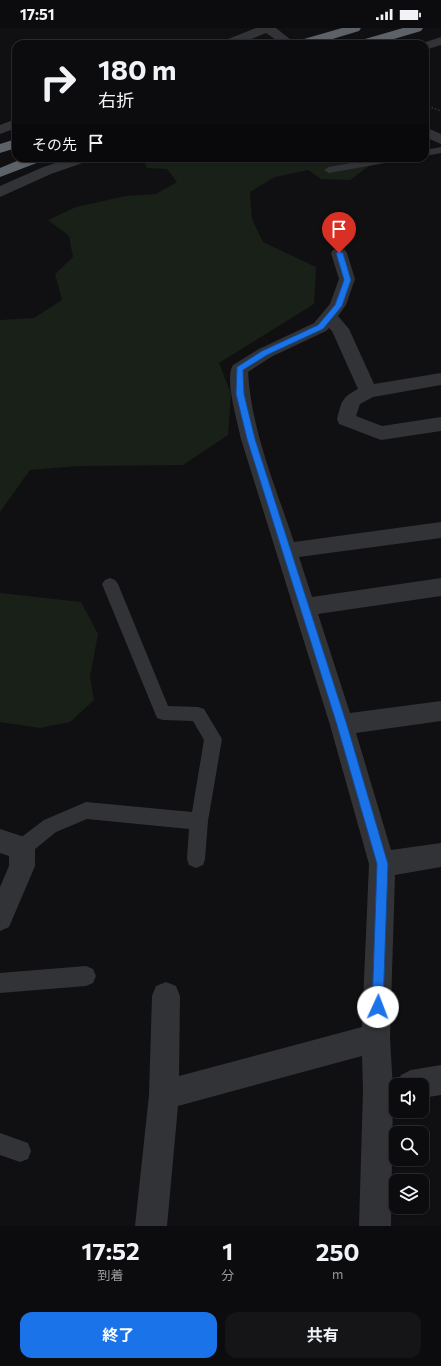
<!DOCTYPE html>
<html lang="ja">
<meta charset="utf-8">
<style>
body{margin:0;font-family:Commissioner,"Noto Sans JP",sans-serif;background:#151517;color:#f1f3f6;height:100vh;display:flex;flex-direction:column;font-size:15px;white-space:nowrap}
*{box-sizing:border-box;margin:0}
p{font-size:13px;color:#9a9b9e}
.icon{flex:none;width:22px;height:22px;fill:none;stroke:currentColor;stroke-width:2;stroke-linecap:round;stroke-linejoin:round}
.map{position:relative;height:1198px;overflow:hidden}
.side{display:flex;flex-direction:column;background:#0c0c0e;flex:1}
.side>*{flex:none}
.hud{position:absolute;left:12px;top:12px;width:417px;height:122px;border-radius:12px;box-shadow:0 1px 3px #0004,0 0 0 1px #2c2c2e;background:#0c0c0e;color:#f1f3f6;overflow:hidden}
.fabs{position:absolute;left:389px;top:1050px;display:grid;gap:8px}
.fabs a{display:grid;place-items:center;width:40px;height:40px;border-radius:8px;background:#0c0c0e;box-shadow:0 1px 3px #0004,0 0 0 1px #2c2c2e;font-size:20px}
.pin{position:absolute;display:grid;place-items:center;width:34px;height:34px;color:#fff;margin:-41px -17px;border-radius:50% 50% 50% 0;rotate:-45deg;box-shadow:0 0 4px #0007}
.pin .icon{rotate:45deg}
.me{position:absolute;width:44px;margin:-22px;rotate:2deg;stroke-linejoin:round;filter:drop-shadow(0 0 3px #0008)}
.turn{display:flex;align-items:center;gap:14px;height:84px;padding:0 20px;font-size:18px}
.turn .icon{width:52px;height:52px;stroke-width:2.5}
.turn b{display:block;font-size:28px;line-height:34px}
.then{display:flex;align-items:center;height:38px;padding:0 20px;background:#0003;gap:8px;font-size:15px}
.eta{display:flex;justify-content:space-evenly;align-items:center;height:68px;text-align:center}
.eta b{font-size:24px;font-weight:700;line-height:28px}
.primary-button{display:flex;gap:8px;margin-top:auto;padding:8px 20px}
.primary-button a{flex:1;height:46px;border-radius:12px;background:#1a73e8;color:#fff;font-size:16px;font-weight:700;line-height:46px;text-align:center}
.primary-button a+a{background:#151517;color:#f1f3f6}
.status{display:flex;justify-content:space-between;align-items:center;height:28px;padding:0 20px;background:#0c0c0e;direction:ltr}
.status svg{height:11px;fill:currentColor}
.map>svg:first-child{display:block}
.green{fill:#182018}
.lines{fill:none;stroke-linecap:round;stroke-linejoin:round}
.path{stroke:#373a3e;stroke-width:1.5;stroke-dasharray:1.5 2;stroke-linecap:butt}
.service{fill:#313337;fill-rule:evenodd}
.minor{fill:#313337;fill-rule:evenodd}
.motorway{fill:#5c6268;fill-rule:evenodd}
.route{fill:#1a73e8;stroke:#114b97}
</style>
<div class="status"><b>17:51</b><svg viewBox="0 0 49 12"><path d="M0 12V9h3v3zM5 12V6h3v6zM10 12V3h3v9zM15 12V0h3v12zM26 1h20v11H26zM47 4h2v5h-2z"/></svg></div>
<div class="map">
<svg width="441" height="1198" viewBox="0 0 441 1198">
<rect width="100%" height="100%" fill="#101012"/>
<g class="green">
<path d="M143,130H384L372,136L350,152L321,151L308,142L275,149L250,164L252,191L263,214L316,239L314,276L219,335L231,366L228,407L183,437L79,438L30,442L0,484V292L34,290L62,272L55,246L73,229L69,208L48,192L76,179L126,168L156,166L177,154L167,141L147,140Z"/>
<path d="M0,565L81,574L98,606L90,649L94,672L70,694L40,700L0,694Z"/>
</g>
<g class="lines">
<path class="path" d="M425,77L441,83"/>
<g class="service">
<path d="M441,119V125L425,128V122Z"/>
<path d="M378,130H401L396,133L329,145L324,142L329,139Z"/>
<path d="M110,550L115,552L118,556L168,678L198,679L204,681L222,711L208,793L205,831L203,837L196,840L189,837L187,831L189,801L87,791L56,804L29,826L22,829L15,826L13,820L15,814L44,792L86,774L192,784L204,712L193,693L163,692L157,690L102,556L105,552Z"/>
<path d="M86,938L93,941L96,948L93,955L86,958L0,965V945Z"/>
<path d="M0,1105L28,1115L31,1123L28,1131L20,1134L0,1127Z"/>
</g>
<g class="minor">
<path d="M256,0H276L296,16H282L266,5L239,16H222L223,13Z"/>
<path d="M441,9V17L425,22V16H420Z"/>
<path d="M16,91V100L0,106V97Z"/>
<path d="M425,99L441,106V116L425,109Z"/>
<path d="M69,130H90L88,133L51,146L0,169V158L41,140Z"/>
<path d="M339,220L345,222L347,225L355,251L346,277L338,288L349,301L374,356L441,345V357L373,369L360,376L356,388L382,398L441,389V403L381,412L339,396L337,391C342,373 341,370 358,361L332,303L329,300L326,303L271,329L248,344C251,401 276,460 294,514L441,494V510L299,529L312,569L441,550V568L318,586L350,685L441,673V693L356,705L391,822L441,815V839L395,847L390,1010L393,1062L391,1198H359L363,1062L362,1028L178,1078L167,1198H135L149,1067L152,968L156,958L166,954L176,958L180,968L179,1048L362,999L369,836L330,697L241,411C238,394 224,351 233,337L259,321L314,295L330,276L339,251L331,225L333,222Z"/>
<path d="M0,801L31,811L35,820V838L9,899L0,903V859L9,838V828L0,825Z"/>
<path d="M441,1037V1067L422,1070V1057H396L401,1047L411,1042Z"/>
</g>
<g class="motorway">
<path d="M342,0H361L359,3L316,16H296L297,13Z"/>
<path d="M403,0H423L421,3L377,16H357L358,13Z"/>
<path d="M16,111V120L0,125V116Z"/>
<path d="M24,130H44L42,133L0,149V140Z"/>
</g>
</g>
<path class="route" d="M339,223L343,225L351,252L342,278L323,301L267,327L243,342L244,366L255,411L347,697L388,836L383,979L382,983L378,984L373,983L372,979L377,836L337,697L247,411L236,366L237,339L262,323L318,297L335,277L344,252L336,225Z"/>
</svg>
<div class="fabs">
<a><svg class="icon" aria-label="sound" viewBox="0 0 24 24"><path d="M4 9h4l5-4v14l-5-4H4zM17 9q2 3 0 6"/></svg></a>
<a><svg class="icon" aria-label="search" viewBox="0 0 24 24"><circle cx="10" cy="10" r="6"/><path d="M15 15l6 6"/></svg></a>
<a><svg class="icon" aria-label="layers" viewBox="0 0 24 24"><path d="M12 4l9 5-9 5-9-5zM3 14l9 5 9-5"/></svg></a>
</div>
<div class="pin" style="left:339px;top:225px;background:#d93025"><svg class="icon" aria-label="arrive" viewBox="0 0 24 24"><path d="M6 21V4h12l-3 4 3 4H6"/></svg></div>
<svg class="me" style="left:378px;top:979px" viewBox="-20 -20 40 40"><circle r="19" fill="#fff"/><path d="M0-13L10 11 0 6-10 11z" fill="#1a73e8"/></svg>
<div class="hud">
<div class="turn"><svg class="icon" aria-label="right" viewBox="0 0 24 24"><path d="M7 20v-9h11M14 6l5 5-5 5"/></svg><div><b>180 m</b>右折</div></div>
<div class="then">その先<svg class="icon" aria-label="arrive" viewBox="0 0 24 24"><path d="M6 21V4h12l-3 4 3 4H6"/></svg></div>
</div>
</div>
<section class="side">
<div class="eta">
<div><b>17:52</b><p>到着</p></div>
<div><b>1</b><p>分</p></div>
<div><b>250</b><p>m</p></div>
</div>
<div class="primary-button"><a>終了</a><a>共有</a></div>
</section>
